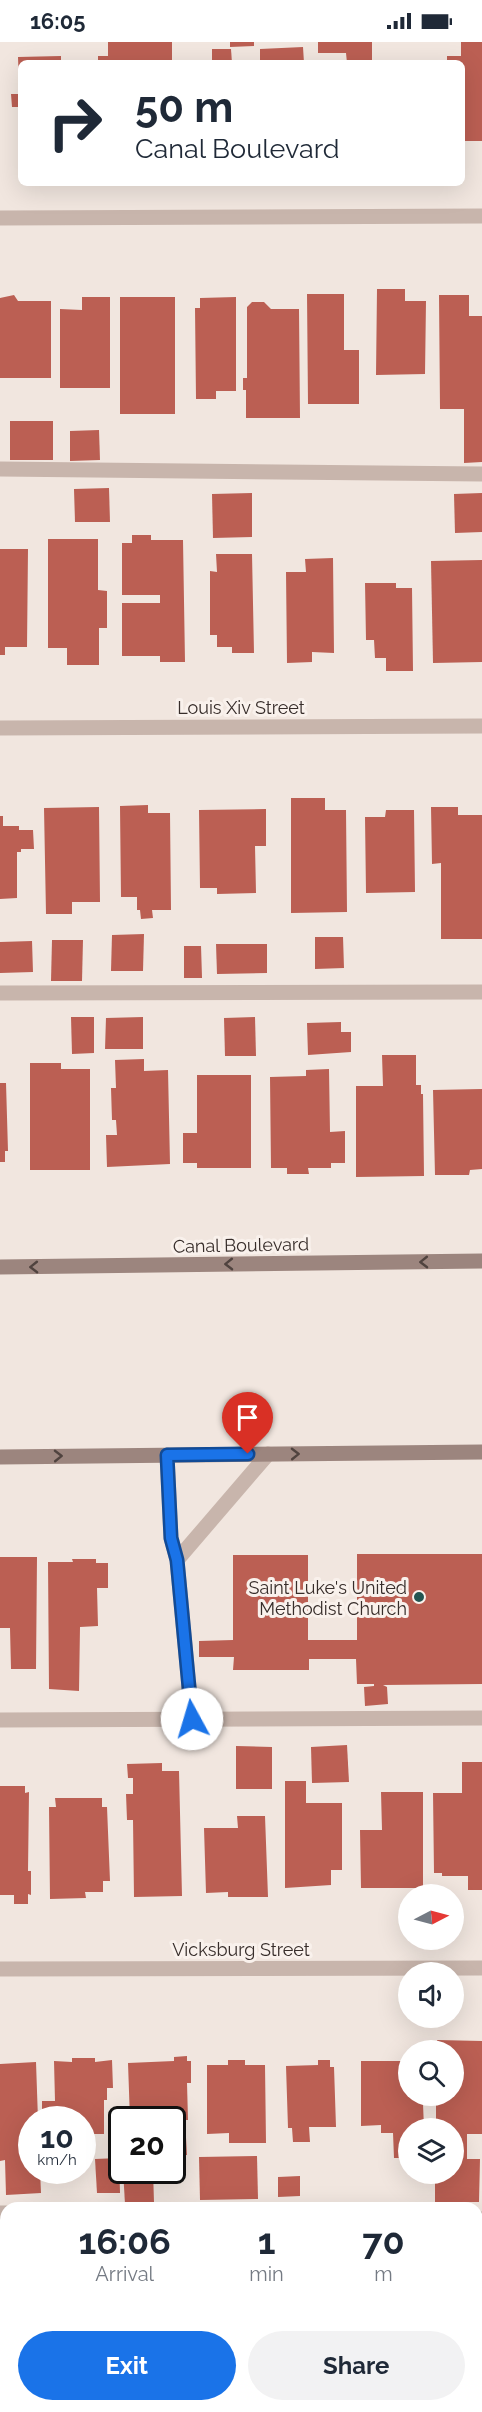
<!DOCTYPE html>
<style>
body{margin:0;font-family:Raleway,sans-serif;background:#f2f2f3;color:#1f2937;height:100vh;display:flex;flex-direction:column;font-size:22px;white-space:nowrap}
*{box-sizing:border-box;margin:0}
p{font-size:20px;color:#747a83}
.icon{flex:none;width:33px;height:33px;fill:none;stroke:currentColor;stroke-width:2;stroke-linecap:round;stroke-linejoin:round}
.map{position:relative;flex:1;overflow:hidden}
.sheet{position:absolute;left:0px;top:2160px;width:483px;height:210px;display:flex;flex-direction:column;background:#fff;border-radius:18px 18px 0 0;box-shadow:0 6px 24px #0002}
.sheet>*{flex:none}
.top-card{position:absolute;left:18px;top:18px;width:447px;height:126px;border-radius:9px;box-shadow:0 6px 24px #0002;background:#fff;color:#1f2937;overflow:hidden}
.needle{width:39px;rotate:84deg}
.buttons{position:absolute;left:398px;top:1842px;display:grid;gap:12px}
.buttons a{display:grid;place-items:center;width:66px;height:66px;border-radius:50%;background:#fff;box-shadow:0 6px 24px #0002;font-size:30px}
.speed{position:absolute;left:18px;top:2064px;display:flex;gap:12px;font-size:30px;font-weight:700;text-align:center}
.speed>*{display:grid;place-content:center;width:78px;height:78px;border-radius:50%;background:#fff;box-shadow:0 6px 24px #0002;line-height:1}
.speed small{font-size:15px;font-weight:400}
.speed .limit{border:3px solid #111;border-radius:9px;background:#fff;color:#111}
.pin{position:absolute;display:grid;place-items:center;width:51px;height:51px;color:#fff;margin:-62px -26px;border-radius:50% 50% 50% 0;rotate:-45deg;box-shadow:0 0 6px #0007}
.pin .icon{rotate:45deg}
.me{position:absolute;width:66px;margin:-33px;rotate:354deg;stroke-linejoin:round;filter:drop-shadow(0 0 4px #0008)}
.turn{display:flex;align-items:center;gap:21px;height:126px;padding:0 18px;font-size:27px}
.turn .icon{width:78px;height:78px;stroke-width:2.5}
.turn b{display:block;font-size:42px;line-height:51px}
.eta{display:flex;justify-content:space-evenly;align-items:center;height:102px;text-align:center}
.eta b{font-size:36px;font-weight:700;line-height:42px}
.button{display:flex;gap:12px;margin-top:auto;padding:12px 18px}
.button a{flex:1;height:69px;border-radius:36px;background:#1a73e8;color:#fff;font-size:24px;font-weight:700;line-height:69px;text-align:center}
.button a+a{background:#f2f2f3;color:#1f2937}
.status{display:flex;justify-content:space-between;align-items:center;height:42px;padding:0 30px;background:#fff;direction:ltr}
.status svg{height:16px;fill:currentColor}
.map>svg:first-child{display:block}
.building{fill:#bb5f53}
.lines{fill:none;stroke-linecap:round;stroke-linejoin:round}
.lane{stroke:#c8b5ac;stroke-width:15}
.street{stroke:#c8b5ac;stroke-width:15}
.secondary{stroke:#9c857e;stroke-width:15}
.oneway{stroke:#50433f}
.route-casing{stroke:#114b97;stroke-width:15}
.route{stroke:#1a73e8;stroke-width:10}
.poi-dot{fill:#235552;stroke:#f9f1ec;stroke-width:2}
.labels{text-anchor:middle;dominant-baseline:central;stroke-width:6;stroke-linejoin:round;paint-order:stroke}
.street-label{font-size:18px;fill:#372d2a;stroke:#f9f1ec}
.poi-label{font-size:18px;fill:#372d2a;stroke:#f9f1ec;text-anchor:end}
</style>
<div class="status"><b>16:05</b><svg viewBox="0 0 49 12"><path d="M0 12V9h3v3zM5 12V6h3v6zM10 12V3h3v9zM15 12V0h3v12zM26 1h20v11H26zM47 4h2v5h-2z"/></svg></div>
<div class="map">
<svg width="482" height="2370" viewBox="0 0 482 2370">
<rect width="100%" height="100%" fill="#f1e6df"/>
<g class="building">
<path d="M108,0H172V21H98V14H108Z"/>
<path d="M230,0H254V4L230,5Z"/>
<path d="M318,0H372V21H347L346,11H318Z"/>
<path d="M461,0H482V99H462V21H447V14H461Z"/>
<path d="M303,5L304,21H260V7Z"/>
<path d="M212,7H231L232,21H212Z"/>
<path d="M61,14V21H21V43H19L18,15Z"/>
<path d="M11,52H21V93H19L18,65H12Z"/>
<path d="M377,247H405V259H426L425,332L376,333Z"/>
<path d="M307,252H344V308H359V362H308Z"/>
<path d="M14,253L18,259H51V336H0V256Z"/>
<path d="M439,253H469V274H482V420L464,421V367H440Z"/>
<path d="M82,255H110V346H60V267L82,268Z"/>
<rect x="120" y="255" width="55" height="117"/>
<path d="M236,255V349H216V357H196L195,266H200V256Z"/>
<path d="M252,260H264L271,267H299L300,376H246V348H243V336H247V265Z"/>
<rect x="10" y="379" width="43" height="39"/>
<path d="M99,388L100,418L70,419V389Z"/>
<path d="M109,446L110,480H75L74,447Z"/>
<path d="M252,451V495L213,496L212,452Z"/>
<path d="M482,451V490L455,491L454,452Z"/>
<path d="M132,493H151V498H183L185,620H160V614H122V561H160V553H122V501H132Z"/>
<path d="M48,497H98V548L107,549V586H99V623H67V606H48Z"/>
<path d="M0,507H28L27,605H5V613H0Z"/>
<path d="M216,512H252L254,611H232V605H217V593H210V529L217,530Z"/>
<path d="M333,516L334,611L312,610V620L287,621L286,530H306L305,517Z"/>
<path d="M482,518V620L433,621L431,519Z"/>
<path d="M365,541H396V546H412L413,629H386V616H375L374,598H366Z"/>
<path d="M291,756H325V768H346L347,870L291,871Z"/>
<path d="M148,763V771H170L171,868H152L153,876L141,877L140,868H137V855H121L120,764Z"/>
<path d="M99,765L100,860H72V872H46L44,766Z"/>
<path d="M431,765H458V773H482V897H441V821L432,822Z"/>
<path d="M266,767V804H255L256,851L217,852V846H200L199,768Z"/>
<path d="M386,768H414L415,850L366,851L365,775H385Z"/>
<path d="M0,774H3V784H19V788H33L34,807H21V810H17V856L0,857Z"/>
<path d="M144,892L143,929H111L112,893Z"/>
<path d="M315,895H343L344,926L315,927Z"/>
<path d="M52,898H83L82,939H51Z"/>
<path d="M32,899L33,930L0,931V900Z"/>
<path d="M216,902H267V931L217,932Z"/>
<path d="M184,904H201L202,936H184Z"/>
<path d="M71,975H94V1011L72,1012Z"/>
<path d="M143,975V1007H105L106,976Z"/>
<path d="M255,975L256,1014H225L224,976Z"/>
<path d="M341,980V990H351V1010L308,1013L307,981Z"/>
<path d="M382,1013H416V1043H421V1052H423L424,1134L356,1135V1044H383Z"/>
<path d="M144,1017V1029L168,1028L170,1122L107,1125L106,1093H117L116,1078H112L111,1046H116L115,1018Z"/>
<path d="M30,1021H61V1027H90V1128H30Z"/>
<path d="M329,1027L330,1090L345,1089V1121H331V1126H308L309,1132H287V1126H271L270,1035L306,1034V1028Z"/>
<path d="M197,1033H251V1126H197V1121H183V1091H197Z"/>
<path d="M0,1041H6L8,1109H5V1120H0Z"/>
<path d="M482,1047V1127L470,1128L469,1133H435L433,1048Z"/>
<path d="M357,1512H482V1642L383,1643L387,1645L388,1662L365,1664L364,1645L374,1644V1642H357L356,1617H309V1628H233L234,1615H199V1599L233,1598V1513H308V1598H357Z"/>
<path d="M0,1515H37L36,1627H11L10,1586H0Z"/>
<path d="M72,1517H96V1521H108V1546H97L98,1584L80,1585L79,1649L49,1647L48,1520H73Z"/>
<path d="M347,1703L349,1740L312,1741L311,1705Z"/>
<path d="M236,1704L272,1705V1747H236Z"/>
<path d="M462,1720H482V1848H468V1834H442V1831H434L433,1751H462Z"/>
<path d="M162,1721V1729H179L182,1854L134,1855L133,1778H127L126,1752H133V1736H128L127,1722Z"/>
<path d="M285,1739H306V1761H342V1828H331V1843L285,1846Z"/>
<path d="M0,1744H25V1751L29,1750L28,1829H31V1853L28,1852V1862H14V1853H0Z"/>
<path d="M381,1750H423V1846H361L360,1788H382Z"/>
<path d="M55,1756H102V1765H107L110,1839H103V1850H85L86,1856L50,1857L49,1765H56Z"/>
<path d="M237,1774H265L268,1855H228V1850L206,1851L204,1786H238Z"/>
<path d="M437,1998L482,1999V2092H467V2117H480L479,2160H435V2132H453V2086H436V2054H453V2008H437Z"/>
<path d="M187,2014V2019H191V2041H187L188,2078H185L187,2113L172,2114V2078H130L128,2021L174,2019V2015Z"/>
<path d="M72,2016H95V2020L112,2018L113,2046H107V2058H104V2092H82V2078H42V2059H55L54,2019L72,2020Z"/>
<path d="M228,2018H245V2023H265L266,2101H229V2091L207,2092V2023H228Z"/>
<path d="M318,2018H330V2025H334L336,2085H309L310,2100H293L292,2086H288L286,2024L318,2023Z"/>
<path d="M361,2019H408V2054H426V2062H423L424,2086H408V2116H394L393,2091H381V2083L361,2084Z"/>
<path d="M36,2020L38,2078H32V2128H40L41,2151L6,2153L5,2118L0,2119V2022Z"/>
<path d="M257,2114L258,2157L200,2158L199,2115Z"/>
<path d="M119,2116L120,2151H97L95,2117Z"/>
<path d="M123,2128H153L154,2161L125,2162Z"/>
<path d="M300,2134V2154L278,2155V2135Z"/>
<rect x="477" y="2267" width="5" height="88"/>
<path d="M6,2275V2350H0V2276Z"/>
</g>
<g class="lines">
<g class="lane">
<path d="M0,427L482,432"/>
<path d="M0,951L482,950"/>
<path d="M167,1413L171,1496L177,1518L192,1677"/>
<path d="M177,1518L268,1412"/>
<path d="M0,1678L482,1676"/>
<path d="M0,2171H6"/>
<path d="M477,2177H482"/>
</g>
<g class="street">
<path d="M0,176L482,174"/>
<path d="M0,686L482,684"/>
<path d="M0,1927L482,1926"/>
</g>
<g class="secondary">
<path d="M0,1225L482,1219"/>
<path d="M0,1415L482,1410"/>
</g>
</g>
<defs><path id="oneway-chevron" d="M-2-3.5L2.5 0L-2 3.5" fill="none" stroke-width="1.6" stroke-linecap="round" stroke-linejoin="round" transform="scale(1.5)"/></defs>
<g class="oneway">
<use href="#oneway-chevron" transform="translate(424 1220) rotate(179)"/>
<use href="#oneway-chevron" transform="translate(229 1222) rotate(179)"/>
<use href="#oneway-chevron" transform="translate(34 1225) rotate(179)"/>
<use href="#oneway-chevron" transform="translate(295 1412) rotate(-1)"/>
<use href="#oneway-chevron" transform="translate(58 1414) rotate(-1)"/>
</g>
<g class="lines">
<g class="route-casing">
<path id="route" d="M192,1677L177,1518L171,1496L167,1413L248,1412"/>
</g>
<use href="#route" class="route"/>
</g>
<circle class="poi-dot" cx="419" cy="1555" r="6"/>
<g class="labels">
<g class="street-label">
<text x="241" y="665">Louis Xiv Street</text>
<text transform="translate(241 1203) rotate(-1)">Canal Boulevard</text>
<text x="241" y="1907">Vicksburg Street</text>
</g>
<g class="poi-label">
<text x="407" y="1545">Saint Luke's United<tspan x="407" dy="21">Methodist Church</tspan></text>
</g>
</g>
</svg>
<div class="buttons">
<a><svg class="needle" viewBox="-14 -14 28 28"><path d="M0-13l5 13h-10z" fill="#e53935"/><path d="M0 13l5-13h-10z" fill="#747a83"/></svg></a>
<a><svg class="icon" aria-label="sound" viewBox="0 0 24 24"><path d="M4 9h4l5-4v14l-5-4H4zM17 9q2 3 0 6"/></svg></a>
<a><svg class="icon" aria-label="search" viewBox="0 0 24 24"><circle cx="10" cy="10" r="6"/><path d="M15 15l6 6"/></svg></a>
<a><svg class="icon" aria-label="layers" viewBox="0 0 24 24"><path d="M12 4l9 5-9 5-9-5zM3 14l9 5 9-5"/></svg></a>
</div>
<div class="speed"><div>10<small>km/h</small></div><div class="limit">20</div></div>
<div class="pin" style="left:248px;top:1412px;background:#d93025"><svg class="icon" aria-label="arrive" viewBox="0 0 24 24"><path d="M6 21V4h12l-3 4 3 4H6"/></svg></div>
<svg class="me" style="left:192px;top:1677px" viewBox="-20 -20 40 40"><circle r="19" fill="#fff"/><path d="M0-13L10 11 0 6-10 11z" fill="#1a73e8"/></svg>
<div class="top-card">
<div class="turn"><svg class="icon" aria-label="right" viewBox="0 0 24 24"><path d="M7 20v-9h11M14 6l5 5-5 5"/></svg><div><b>50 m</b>Canal Boulevard</div></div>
</div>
<section class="sheet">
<div class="eta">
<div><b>16:06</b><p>Arrival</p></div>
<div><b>1</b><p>min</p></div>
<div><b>70</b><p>m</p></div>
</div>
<div class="button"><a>Exit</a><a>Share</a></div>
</section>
</div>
